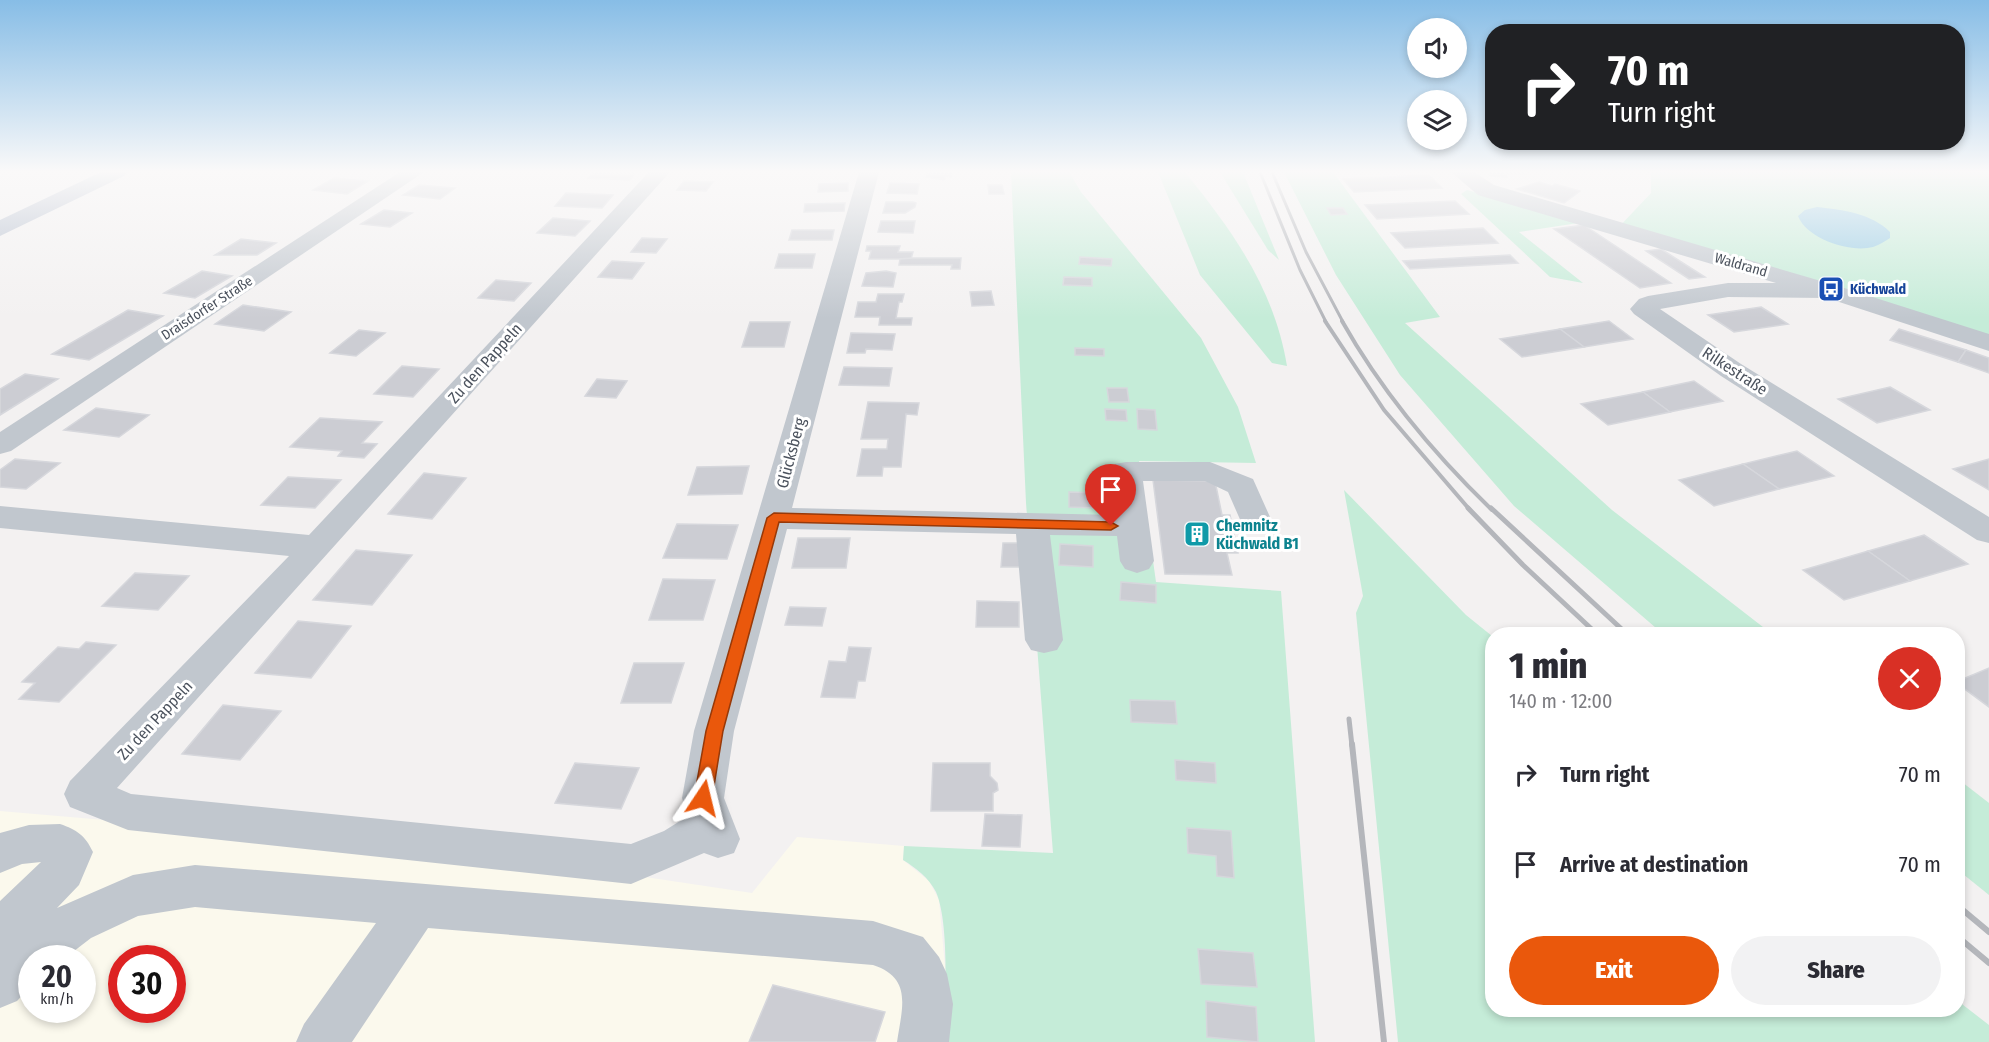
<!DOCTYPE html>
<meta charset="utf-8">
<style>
body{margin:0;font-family:"Fira Sans Condensed",sans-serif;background:#f2f2f3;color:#2b2b33;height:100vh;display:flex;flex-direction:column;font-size:22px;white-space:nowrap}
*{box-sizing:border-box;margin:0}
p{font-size:20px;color:#7c7c81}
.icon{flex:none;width:33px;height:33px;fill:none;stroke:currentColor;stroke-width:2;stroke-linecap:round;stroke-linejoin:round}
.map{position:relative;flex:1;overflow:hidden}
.side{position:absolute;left:1485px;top:627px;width:480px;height:390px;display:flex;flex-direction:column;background:#fff;border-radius:24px;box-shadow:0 3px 9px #0003}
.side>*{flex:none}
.guide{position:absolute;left:1485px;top:24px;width:480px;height:126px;border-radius:24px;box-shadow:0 3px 9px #0003;background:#202124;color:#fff;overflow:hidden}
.controls{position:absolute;left:1407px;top:18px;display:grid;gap:12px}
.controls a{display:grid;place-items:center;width:60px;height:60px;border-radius:50%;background:#fff;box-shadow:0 3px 9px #0003;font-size:30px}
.speed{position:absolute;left:18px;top:945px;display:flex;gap:12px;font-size:30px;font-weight:700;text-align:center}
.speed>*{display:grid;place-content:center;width:78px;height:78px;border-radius:50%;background:#fff;box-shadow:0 3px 9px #0003;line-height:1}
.speed small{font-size:15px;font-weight:400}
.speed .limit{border:9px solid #d22;background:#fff;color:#111}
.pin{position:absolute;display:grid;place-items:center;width:51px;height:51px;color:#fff;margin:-62px -26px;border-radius:50% 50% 50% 0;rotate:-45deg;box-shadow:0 0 6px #0007}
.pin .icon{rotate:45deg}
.me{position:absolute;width:66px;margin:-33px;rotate:10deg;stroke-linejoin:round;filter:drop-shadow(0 0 4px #0008)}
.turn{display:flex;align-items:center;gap:21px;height:126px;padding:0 24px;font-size:27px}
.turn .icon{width:78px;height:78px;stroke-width:2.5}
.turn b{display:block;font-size:42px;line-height:51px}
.round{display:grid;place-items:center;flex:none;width:63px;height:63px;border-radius:32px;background:#f2f2f3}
.summary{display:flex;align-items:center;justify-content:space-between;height:102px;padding:0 24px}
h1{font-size:36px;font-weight:800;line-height:45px}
.cta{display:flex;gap:12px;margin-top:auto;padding:12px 24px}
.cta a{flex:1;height:69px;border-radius:36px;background:#ea580c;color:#fff;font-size:24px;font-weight:800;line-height:69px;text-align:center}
.cta a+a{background:#f2f2f3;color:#2b2b33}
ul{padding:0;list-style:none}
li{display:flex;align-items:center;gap:18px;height:90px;padding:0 24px}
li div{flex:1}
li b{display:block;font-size:22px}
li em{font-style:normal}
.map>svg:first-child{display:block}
.commercial{fill:#fbf9ed;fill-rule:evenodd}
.green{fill:#c5ecd8}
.water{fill:#96cbe4}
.building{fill:#cccdd3;stroke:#d6d7dc;stroke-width:1.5}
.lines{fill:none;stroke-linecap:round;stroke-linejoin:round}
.minor{fill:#c1c7ce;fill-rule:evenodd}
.major{fill:#b4bdcd;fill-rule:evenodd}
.rail-far3{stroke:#b4b6bb;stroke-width:3}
.rail-far2{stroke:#b4b6bb;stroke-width:4}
.rail-far1{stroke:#b4b6bb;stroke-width:5}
.rail{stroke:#b4b6bb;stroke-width:6}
.route{fill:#ea580c;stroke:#983908;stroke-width:1.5}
.labels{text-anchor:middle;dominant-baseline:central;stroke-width:6;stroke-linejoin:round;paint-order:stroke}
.far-street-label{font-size:14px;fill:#4b525d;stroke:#fff}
.far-transit-label{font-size:14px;font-weight:bold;fill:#164399;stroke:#fff;text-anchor:start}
.street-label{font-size:16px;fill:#4b525d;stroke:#fff}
.culture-label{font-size:16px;font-weight:bold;fill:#0d838f;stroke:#fff;text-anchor:start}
</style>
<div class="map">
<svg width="1989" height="1042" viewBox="0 0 1989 1042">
<rect width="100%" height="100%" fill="#f3f1f1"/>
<path class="commercial" d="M0,811L477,852L752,893L797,837L904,846L903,860L929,881L939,900L946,978L944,1042H0ZM32,958H82V1010H32ZM122,958H172V1010H122Z"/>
<g class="green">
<path d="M1011,172H1069L1081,192L1201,338L1238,407L1256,463L1139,461L1156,582L1281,591L1315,1042H944C945,1006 950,924 936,892C929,878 916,868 903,860L904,846L1053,853L1026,503Z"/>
<path d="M1158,172H1185C1233,232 1274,288 1287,366L1272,363L1200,275Z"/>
<path d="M1220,172H1243L1279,260L1268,250Z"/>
<path d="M1284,172H1333L1440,317L1405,323L1612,510L1772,634H1663L1514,506L1400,375L1336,275Z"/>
<path d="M1651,172H1989V340L1618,228L1651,193Z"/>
<path d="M1467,190L1585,222L1519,232L1583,283L1550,277L1461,194Z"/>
<path d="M1344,490L1466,615L1492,636V1010H1958V1001L1989,1025V1042H1398L1356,613L1363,596Z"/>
<path d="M1958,779L1989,803V895L1958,870Z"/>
</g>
<path class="water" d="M1817,207C1843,210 1871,213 1890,232V238C1885,241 1879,245 1873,247C1850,253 1807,239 1798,216L1805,210Z"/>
<g class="building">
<path d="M595,172H596L635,174L629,180L588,178Z"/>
<path d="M937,172H953L951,177L946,176L944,180L926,177L928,173Z"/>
<path d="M1488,172H1522L1523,174L1505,173L1507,177L1490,176Z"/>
<path d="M1429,175L1442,188L1354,192L1343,179Z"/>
<path d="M334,178L368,181L347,194L313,190Z"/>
<path d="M684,181L713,182L706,191L677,190Z"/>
<path d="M1539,182L1552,186L1555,184L1580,191L1564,203L1517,189Z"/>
<path d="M848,183V191L818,192L819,184Z"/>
<path d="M890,183L919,184L917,194L887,193Z"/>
<path d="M419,185L455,188L440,199L403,195Z"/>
<path d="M988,185H1002L1004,194H989Z"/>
<path d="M566,193L613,195L602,208L555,206Z"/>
<path d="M1455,201L1469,214L1377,219L1365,205Z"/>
<path d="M886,202H913L916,203L915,207L905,213H883Z"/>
<path d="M845,203L844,211L804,212L805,204Z"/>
<path d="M1327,208H1343L1347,214L1331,215Z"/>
<path d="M384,210L412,213L390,227L361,224Z"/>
<path d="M553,218L590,221L575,236L537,233Z"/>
<path d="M881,221H915L913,233L878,232Z"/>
<path d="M1584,225L1671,283L1640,288L1554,229Z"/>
<path d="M1483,228L1498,243L1405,248L1391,233Z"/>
<path d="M792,230H834L832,240H789Z"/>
<path d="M642,238L667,239L656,253L631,252Z"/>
<path d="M241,239L276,243L257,255H215Z"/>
<path d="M867,246H900L898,252H913L911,259H869L871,251H866Z"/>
<path d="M1661,249L1705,277L1689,279L1646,251Z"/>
<path d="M779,254H815L812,268H775Z"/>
<path d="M1510,255L1518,263L1410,269L1403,261Z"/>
<path d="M1080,257L1112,259L1111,266L1079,264Z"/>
<path d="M912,258H961L960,269H951L952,265H899L900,259Z"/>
<path d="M612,261L644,263L632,279L598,277Z"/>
<path d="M202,271L232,276L195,298L164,293Z"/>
<path d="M886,271L896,273L893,287L862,286L866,273Z"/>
<path d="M1064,277L1092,278V286L1063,285Z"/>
<path d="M496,280L531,283L514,301L478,298Z"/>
<path d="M991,291L994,305L972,306L970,292Z"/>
<path d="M878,294H904L902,302H899L896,318H912L911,325H879L880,317H855L858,302H876Z"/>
<path d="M243,305L291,312L264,331L215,324Z"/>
<path d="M1761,307L1788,324L1734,332L1708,315Z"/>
<path d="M128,310L163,316L89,360L52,354Z"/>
<path d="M1609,321L1633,339L1584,347L1560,329Z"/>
<path d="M750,322H790L784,347H742Z"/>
<path d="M1560,329L1584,347L1522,357L1500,339Z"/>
<path d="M1899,329L1966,350L1958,362L1890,340Z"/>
<path d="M359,330L385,333L356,356L330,353Z"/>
<path d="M851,333L895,334L892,350L866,349L865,353H847Z"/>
<path d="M1075,348L1104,349V356L1075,355Z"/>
<path d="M1966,350L1989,358V373L1958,362Z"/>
<path d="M402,366L439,369L413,397L374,394Z"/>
<path d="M844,367L892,368L889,386L839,385Z"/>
<path d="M25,374L58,379L0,415V389Z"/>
<path d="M597,379L627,381L616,398L585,396Z"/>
<path d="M1694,381L1723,401L1670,412L1643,392Z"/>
<path d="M1890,387L1930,410L1877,423L1838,399Z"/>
<path d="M1107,388H1127L1129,402H1109Z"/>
<path d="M1643,392L1670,412L1608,425L1581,404Z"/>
<path d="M868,402L919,403L917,415L906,414L901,467H883L882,476H857L862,449H887L888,439H861Z"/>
<path d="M96,408L149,415L119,437L64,430Z"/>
<path d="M1105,409L1126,410L1127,421L1106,420Z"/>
<path d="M1137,409L1155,410L1157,430L1138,429Z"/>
<path d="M320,418L382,422L362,443L377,444L364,458L338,456L342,451L290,447Z"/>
<path d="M1797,451L1834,476L1779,489L1743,464Z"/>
<path d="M15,459L60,463L26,489L0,487V470Z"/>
<path d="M1989,459V490L1953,469Z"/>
<path d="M1743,464L1779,489L1714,506L1679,480Z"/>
<path d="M749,466L742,494L688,495L697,467Z"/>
<path d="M424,473L466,478L432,519L388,514Z"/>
<path d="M288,477L341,480L315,508L261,505Z"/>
<path d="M1153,480L1215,481L1222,515H1230L1238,553H1227L1232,575L1165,574Z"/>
<path d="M1069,492L1097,493V508L1069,507Z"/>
<path d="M677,524L738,525L727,559L663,558Z"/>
<path d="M1924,535L1968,564L1910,581L1868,551Z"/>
<path d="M798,538H850L846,568H792Z"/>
<path d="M1003,543H1021L1020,567H1001Z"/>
<path d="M1060,544L1093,546V567L1059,565Z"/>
<path d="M356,550L412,555L372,605L313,600Z"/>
<path d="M1868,551L1910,581L1844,600L1803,570Z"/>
<path d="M135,573L189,576L158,610L102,606Z"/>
<path d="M663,579L715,580L703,620H649Z"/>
<path d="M1121,582L1156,585V603L1120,600Z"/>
<path d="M977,601L1019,602V627H976Z"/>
<path d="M790,607L826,608L822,626L785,625Z"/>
<path d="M298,621L351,626L311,678L255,673Z"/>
<path d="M86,642L116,645L59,702L19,699L35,683L22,682L58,647L79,649Z"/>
<path d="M849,647L871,648L865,681H858L855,698L821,697L829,661L846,662Z"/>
<path d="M634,663H684L671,703H621Z"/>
<path d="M1989,668V707L1958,684V681Z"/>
<path d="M1130,700L1175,701L1177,724L1131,722Z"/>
<path d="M223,705L281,711L240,760L182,754Z"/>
<path d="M1175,760L1215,763L1216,783L1176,780Z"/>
<path d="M575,763L639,768L621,809L555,803Z"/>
<path d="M933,763H990V776L997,783L998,790L993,793V811H931Z"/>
<path d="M985,814L1022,815L1020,847L982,846Z"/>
<path d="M1187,828L1231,831L1234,878L1217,876L1216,856L1188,853Z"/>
<path d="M1198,949L1253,953L1257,987L1201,984Z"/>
<path d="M773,985L885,1012L875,1042H749Z"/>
<path d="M1206,1001L1256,1007L1258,1042L1207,1037Z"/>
</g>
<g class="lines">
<g class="minor">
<path d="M400,172H424L11,451L0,454V432Z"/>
<path d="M649,172H670L117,788L131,794L631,844L664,831L688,816L682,798L694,731L859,172H879L792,508L1115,515L1110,471L1115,464L1126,462H1210L1253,479L1270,517L1266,524L1254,528L1242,524L1228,492L1205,481H1143L1154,561L1149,569L1137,573L1125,569L1120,561L1117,536L1050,535L1063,640L1057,650L1044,653L1031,650L1025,640L1016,534L787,529L734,731L724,798L740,839L734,853L718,858L704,853L631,884L128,830L70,807L64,794L70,781L289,556L0,528V506L309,535Z"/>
<path d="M1451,172H1474L1494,185L1838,286L1989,334V351L1827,298L1728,297L1660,309L1741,364L1989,517V543L1977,540L1721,376L1634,314L1630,309L1639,299L1648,296L1728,283H1776L1478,195Z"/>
<path d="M60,824C77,830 85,835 93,852L79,885L57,908L133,875L195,865L873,921L923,937L939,957L947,974L953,1004L949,1042H897C902,1008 913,978 873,965L428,928L352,1042H296L304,1024L376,923L195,907L138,916L91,938L65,958H32V985L17,1001L0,1008V901L41,862L22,864L0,873V833L29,825Z"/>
</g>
<path class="major" d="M101,172H127L124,176L0,236V220Z"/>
<g class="rail-far3">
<path d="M1260,172L1300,270L1326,322"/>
<path d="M1272,172L1306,252L1343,322"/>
</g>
<g class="rail-far2">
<path d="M1325,321L1384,410L1470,510"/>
<path d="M1342,321C1382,392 1433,453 1492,510"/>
</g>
<g class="rail-far1">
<path d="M1468,508L1523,565L1597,634"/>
<path d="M1491,508L1627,634"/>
<path d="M1349,719L1352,746"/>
</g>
<g class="rail">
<path d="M1352,744L1384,1042"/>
<path d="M1958,906L1989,932"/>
<path d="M1958,937L1989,963"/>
</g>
</g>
<linearGradient id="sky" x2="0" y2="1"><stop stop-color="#87bde6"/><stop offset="0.54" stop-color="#faf9f9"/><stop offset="1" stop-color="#faf9f9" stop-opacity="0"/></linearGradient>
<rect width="1989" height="318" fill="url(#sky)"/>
<path class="route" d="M774,513L1111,522L1118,526L1111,530L779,522L723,731L712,798L709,803L703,805L696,803L694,798L706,731L767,518Z"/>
<defs>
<g id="bus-square" transform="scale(1.35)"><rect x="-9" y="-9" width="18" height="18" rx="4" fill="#1a4fb4" stroke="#fff"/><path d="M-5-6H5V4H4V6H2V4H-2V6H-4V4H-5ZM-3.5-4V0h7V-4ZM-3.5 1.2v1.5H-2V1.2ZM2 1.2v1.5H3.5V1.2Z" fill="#fff"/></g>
<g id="building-square" transform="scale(1.35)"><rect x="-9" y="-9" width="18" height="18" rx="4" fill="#0f9aa8" stroke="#fff"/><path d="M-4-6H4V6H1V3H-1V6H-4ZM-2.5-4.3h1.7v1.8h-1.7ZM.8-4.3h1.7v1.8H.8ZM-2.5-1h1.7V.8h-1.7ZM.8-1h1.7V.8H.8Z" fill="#fff"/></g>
</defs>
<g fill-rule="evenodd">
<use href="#bus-square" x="1831" y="289"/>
<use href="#building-square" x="1197" y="534"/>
</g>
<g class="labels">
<g class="far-street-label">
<text transform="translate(1741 265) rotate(16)">Waldrand</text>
<text transform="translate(207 308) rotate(-33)">Draisdorfer Straße</text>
</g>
<g class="far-transit-label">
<text x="1850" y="289">Küchwald</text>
</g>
<g class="street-label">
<text transform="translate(485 363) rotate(-48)">Zu den Pappeln</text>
<text transform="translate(1735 371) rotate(33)">Rilkestraße</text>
<text transform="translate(791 453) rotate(-75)">Glücksberg</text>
<text transform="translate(155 720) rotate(-47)">Zu den Pappeln</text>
</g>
<g class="culture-label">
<text x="1216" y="525">Chemnitz<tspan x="1216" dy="18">Küchwald B1</tspan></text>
</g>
</g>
</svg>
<div class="controls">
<a><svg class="icon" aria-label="sound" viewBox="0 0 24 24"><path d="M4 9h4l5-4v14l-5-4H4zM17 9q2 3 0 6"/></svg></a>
<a><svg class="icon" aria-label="layers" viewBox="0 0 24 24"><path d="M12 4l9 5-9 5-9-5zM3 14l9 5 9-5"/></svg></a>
</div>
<div class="speed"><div>20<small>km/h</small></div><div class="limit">30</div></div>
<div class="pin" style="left:1111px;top:526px;background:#d93025"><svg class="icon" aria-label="arrive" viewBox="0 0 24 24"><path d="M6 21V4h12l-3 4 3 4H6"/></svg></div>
<svg class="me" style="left:703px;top:798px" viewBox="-20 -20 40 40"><path d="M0-17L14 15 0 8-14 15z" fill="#ea580c" stroke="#fff" stroke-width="4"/></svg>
<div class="guide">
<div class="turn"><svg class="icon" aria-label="right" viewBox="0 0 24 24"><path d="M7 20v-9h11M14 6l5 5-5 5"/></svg><div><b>70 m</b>Turn right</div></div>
</div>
<section class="side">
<div class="summary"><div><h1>1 min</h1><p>140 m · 12:00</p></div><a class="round" style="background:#d93025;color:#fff"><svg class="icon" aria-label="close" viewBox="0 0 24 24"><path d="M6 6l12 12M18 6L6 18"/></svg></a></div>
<ul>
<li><svg class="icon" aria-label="right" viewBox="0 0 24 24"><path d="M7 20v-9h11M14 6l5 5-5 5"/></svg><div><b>Turn right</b></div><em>70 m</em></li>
<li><svg class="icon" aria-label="arrive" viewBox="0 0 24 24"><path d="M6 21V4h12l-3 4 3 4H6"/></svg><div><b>Arrive at destination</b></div><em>70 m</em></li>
</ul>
<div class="cta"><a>Exit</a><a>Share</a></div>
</section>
</div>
